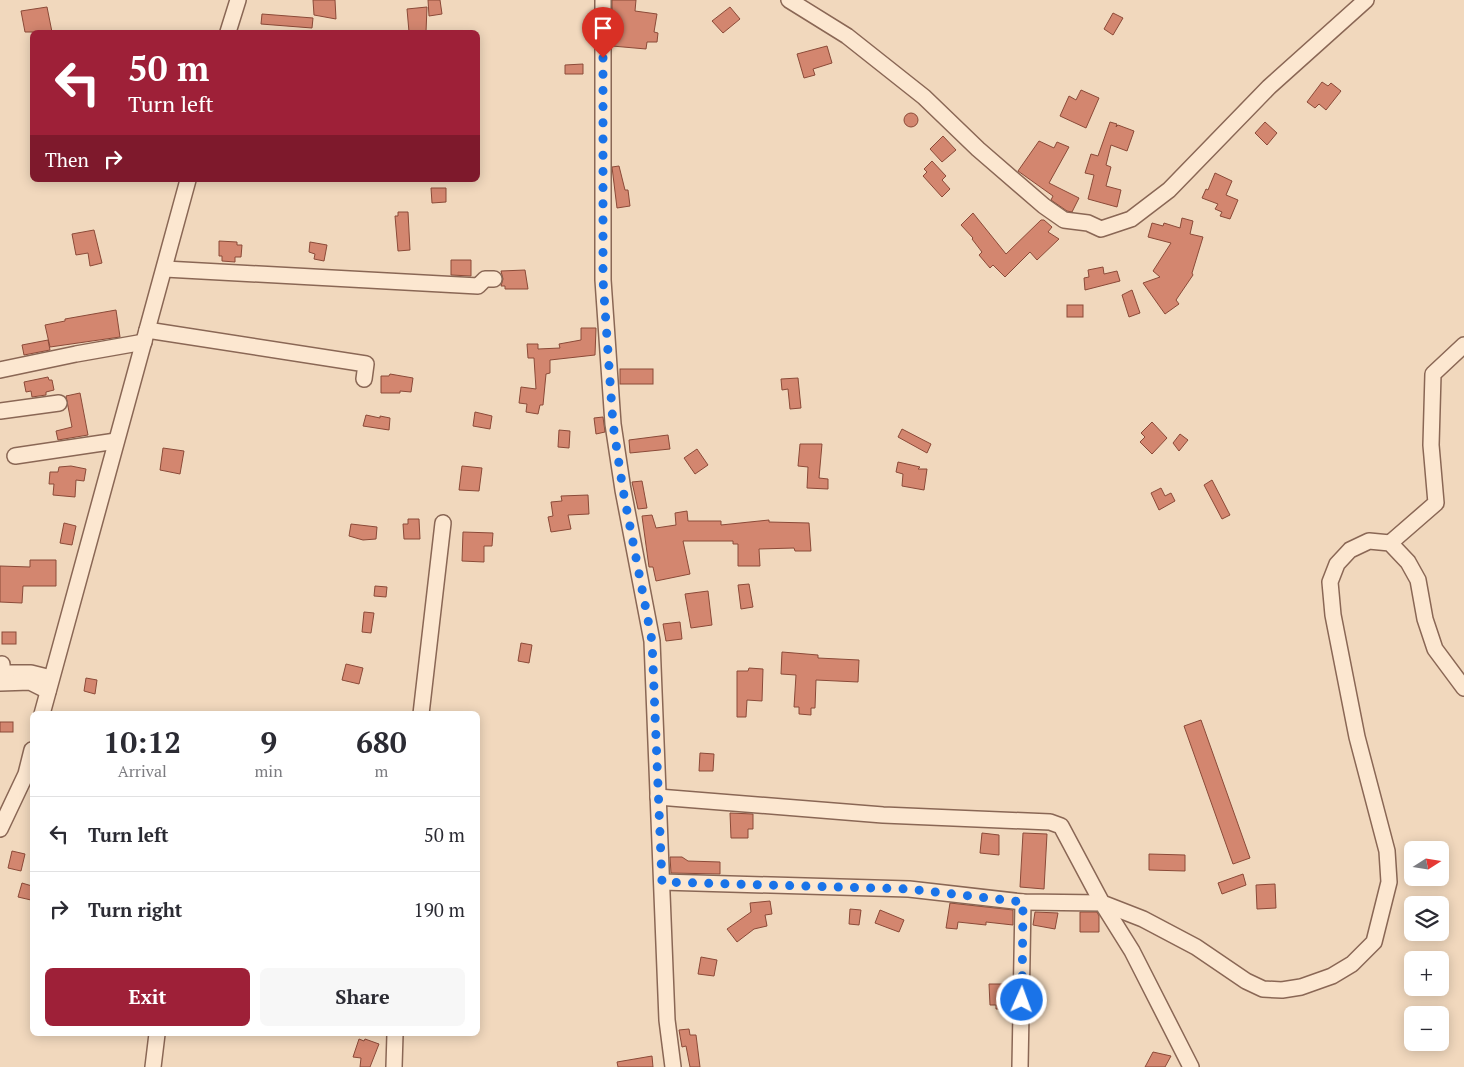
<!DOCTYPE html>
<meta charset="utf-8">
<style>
body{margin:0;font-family:"PT Serif",serif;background:#f7f7f7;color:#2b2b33;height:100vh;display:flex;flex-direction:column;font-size:19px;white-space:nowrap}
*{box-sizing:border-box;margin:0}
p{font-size:16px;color:#7c7c81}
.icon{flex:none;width:28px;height:28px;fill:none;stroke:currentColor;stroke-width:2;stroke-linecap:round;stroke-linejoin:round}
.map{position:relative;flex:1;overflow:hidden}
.drawer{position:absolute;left:30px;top:711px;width:450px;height:325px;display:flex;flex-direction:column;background:#fff;border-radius:8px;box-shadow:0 2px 12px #0003}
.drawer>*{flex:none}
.hud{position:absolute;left:30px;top:30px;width:450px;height:152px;border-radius:8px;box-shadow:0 2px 12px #0003;background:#9e2038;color:#fff;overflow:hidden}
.needle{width:32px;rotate:78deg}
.fabs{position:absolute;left:1404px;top:841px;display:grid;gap:10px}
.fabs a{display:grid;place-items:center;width:45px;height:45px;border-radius:8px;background:#fff;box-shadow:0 2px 12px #0003;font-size:25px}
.pin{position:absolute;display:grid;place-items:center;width:42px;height:42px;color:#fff;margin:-51px -21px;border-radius:50% 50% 50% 0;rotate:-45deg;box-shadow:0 0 5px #0007}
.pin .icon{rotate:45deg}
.me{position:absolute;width:55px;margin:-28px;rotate:2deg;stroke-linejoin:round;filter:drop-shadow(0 0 4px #0008)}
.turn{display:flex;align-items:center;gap:18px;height:105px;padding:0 15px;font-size:22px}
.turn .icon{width:65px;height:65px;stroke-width:2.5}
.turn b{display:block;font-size:35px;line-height:42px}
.then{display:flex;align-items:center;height:48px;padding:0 15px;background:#0003;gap:10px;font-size:19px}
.eta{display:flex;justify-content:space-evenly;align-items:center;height:85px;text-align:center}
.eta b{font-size:30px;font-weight:700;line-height:35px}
.button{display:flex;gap:10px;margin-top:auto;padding:10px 15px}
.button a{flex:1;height:58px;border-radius:8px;background:#9e2038;color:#fff;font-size:20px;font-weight:700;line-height:58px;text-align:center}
.button a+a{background:#f7f7f7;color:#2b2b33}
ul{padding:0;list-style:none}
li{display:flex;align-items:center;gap:15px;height:75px;padding:0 15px;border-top:1px solid #e1e1e2}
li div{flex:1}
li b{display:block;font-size:19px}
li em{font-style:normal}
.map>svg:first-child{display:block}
.building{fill:#d3866f;stroke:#8b4a38}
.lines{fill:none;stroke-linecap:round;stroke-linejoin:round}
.minor-casing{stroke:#8a6755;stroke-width:18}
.minor{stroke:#fce7d0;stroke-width:15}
.route{stroke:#1a73e8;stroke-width:9;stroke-dasharray:0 16.2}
</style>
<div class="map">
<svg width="1464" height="1067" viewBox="0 0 1464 1067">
<rect width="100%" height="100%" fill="#f1d8bd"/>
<g class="building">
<path d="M313,0H335L336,19L314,15Z"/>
<path d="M428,0H440L442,14L429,16Z"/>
<path d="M612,0H636L635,11L657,14L654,32L658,33L657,42H647L646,49L612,46L615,20L612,19Z"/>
<path d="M47,7L52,32H25L21,11Z"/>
<path d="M427,7L426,32H409L407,9Z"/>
<path d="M730,7L740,19L723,33L712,21Z"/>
<path d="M1113,13L1123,18L1113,35L1104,29Z"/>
<path d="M262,14L313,18L312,28L261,24Z"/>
<path d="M827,46L832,63L813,69L815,75L804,78L797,54Z"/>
<path d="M583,64V74H565V65Z"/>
<path d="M1322,82L1328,86L1331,83L1341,91L1326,110L1319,104L1315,108L1307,102Z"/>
<path d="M1081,90L1099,98L1086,128L1060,116L1069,96L1076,100Z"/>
<circle cx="911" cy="120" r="7"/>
<path d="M1110,122L1117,124L1116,127L1118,125L1134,131L1127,151L1111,145L1106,165L1111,167L1106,186L1121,190L1117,207L1088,199L1094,175L1085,173L1091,154L1098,156Z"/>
<path d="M1265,122L1277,133L1267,145L1255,133Z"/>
<path d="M943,136L956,150L942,162L930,149Z"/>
<path d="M1039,141L1054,148L1057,142L1069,147L1049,183L1079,198L1072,212L1067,211L1051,200L1053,196L1018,171Z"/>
<path d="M932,161L946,176L942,180L950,189L942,197L923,176L927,172L924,169Z"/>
<path d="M619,166L625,190H628L630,206L617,208L612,167Z"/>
<path d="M1215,173L1232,181L1226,195L1238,200L1230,219L1220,216L1222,212L1215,209L1218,204L1202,198L1206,189L1208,190Z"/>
<path d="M431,188H446V202L432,203Z"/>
<path d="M398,212H408L410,250L398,251L395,216H398Z"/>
<path d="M973,213L1006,254L1041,220H1044L1052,227L1048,232L1059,239L1037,260L1030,252L1005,277L993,265L990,268L979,255L982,252L972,239L973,238L961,225Z"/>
<path d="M1182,218L1193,221L1190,234L1203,237L1192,273L1193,275L1176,300L1179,304L1165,314L1143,283L1160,277L1153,271L1171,243L1148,237L1152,223L1163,226L1164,223L1180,228Z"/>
<path d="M94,230L102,263L90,266L88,253L76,255L72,234Z"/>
<path d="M219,241L237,242V245H242L241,257H235V262L222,261V256H219Z"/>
<path d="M310,242L327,245L324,261L314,259L315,254L309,252Z"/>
<path d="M451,260H471V276L451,275Z"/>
<path d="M1103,267L1104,274L1117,271L1120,281L1085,290L1084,278L1089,277L1088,270Z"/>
<path d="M525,270L528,289H505V286H501L503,279L501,271Z"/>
<path d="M1132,290L1140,313L1129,317L1122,295Z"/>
<rect x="1067" y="305" width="16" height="12"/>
<path d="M116,310L120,337L50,347L45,325L65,321V319Z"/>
<path d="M581,328H596L595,355L550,360V373L546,374L543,405H540L538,414L526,412L527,404L519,403L521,387L536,389L534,358H528L527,344H538V349L560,348L559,344L581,340Z"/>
<path d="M48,340L50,350L24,355L22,345Z"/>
<rect x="620" y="369" width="33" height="15"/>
<path d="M390,374L413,378L411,392L400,391V393H381V376H389Z"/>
<path d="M48,377L49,380H52L54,390L46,392V395L32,397L31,391L26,392L24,382Z"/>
<path d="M798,378L801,408L790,409L788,389L782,390L781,379Z"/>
<path d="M80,393L88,435L58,440L56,431L72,427L66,396Z"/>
<path d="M475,412L492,416L490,429L473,426Z"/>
<path d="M366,415L380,418V416L390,418L389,430L363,426Z"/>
<path d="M603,417L605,432L596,434L594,418Z"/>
<path d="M1152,422L1167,438L1152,454L1140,442L1145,437L1141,433Z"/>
<path d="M902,429L931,444L927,453L898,437Z"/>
<path d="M559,430L570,431L569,448L558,447Z"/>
<path d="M1180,434L1188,440L1179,451L1173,443Z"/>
<path d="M668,435L670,449L630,453L629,440Z"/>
<path d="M800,444H822L819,478L828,479V489L807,488L808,467L798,466Z"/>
<path d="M163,448L184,451L180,474L160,470Z"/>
<path d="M697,449L708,465L695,474L684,458Z"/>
<path d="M898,462L920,467L918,469H927L924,490L902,486L903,474L896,472Z"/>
<path d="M71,466L86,469L84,481L76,480L75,497L53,495L54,484H49L50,472H58L59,467Z"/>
<path d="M462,466L482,468L479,491L459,490Z"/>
<path d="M1212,480L1230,515L1222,519L1204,485Z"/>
<path d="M642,481L647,508L638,509L632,482Z"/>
<path d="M1161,488L1165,496L1171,493L1175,501L1159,510L1151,493Z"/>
<path d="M588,495L589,514L568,515L571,529L551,532L548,517L553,516L551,502L562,501L561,496Z"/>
<path d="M687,511L688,521H721V525L769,520V522L809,523L811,551H795L794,548L759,549L760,566H738V544H733V541H683L690,574L656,581L653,567H649L642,516L652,515L656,528L676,525L675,513Z"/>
<path d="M408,519H419L420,539H404L403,524H408Z"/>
<path d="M64,523L76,526L72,545L60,543Z"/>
<path d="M351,524L377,527L376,539L363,540L349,536Z"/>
<path d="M463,532L493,533L492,546H484V562L462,561Z"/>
<path d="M30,560H56V586H23L22,603L0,602V566L30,567Z"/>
<path d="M749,584L753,607L741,609L738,585Z"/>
<path d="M375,586L387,587L386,597L374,596Z"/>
<path d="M708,591L712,625L691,628L685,594Z"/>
<path d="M364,612L374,613L371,633L362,632Z"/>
<path d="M680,622L682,639L666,641L663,624Z"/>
<rect x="2" y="632" width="14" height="12"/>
<path d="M521,643L532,645L529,663L518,661Z"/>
<path d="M782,652L818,655V658L859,660L858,682L816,680L815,708H811V715L799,714V707H794L796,675L781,674Z"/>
<path d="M346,664L363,668L359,684L342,680Z"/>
<path d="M749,668L763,669L762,701L747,700L746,717H737V671H748Z"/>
<path d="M86,678L97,680L95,694L84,691Z"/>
<path d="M1201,720L1250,858L1233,864L1184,726Z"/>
<rect x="0" y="722" width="13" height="10"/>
<path d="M700,753L714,754L713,771H699Z"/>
<path d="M730,813L753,814V829H748V838H731Z"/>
<path d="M982,833L999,835V855L980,853Z"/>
<path d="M1023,833L1047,834L1044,889L1020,887Z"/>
<path d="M12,851L25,854L21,871L8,868Z"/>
<path d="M1149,854L1185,855V871L1149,870Z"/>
<path d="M670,857H682L688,861L720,862V874L671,873Z"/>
<path d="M1243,874L1246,885L1222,894L1218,883Z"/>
<path d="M22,883L32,886L31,900L18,897Z"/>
<path d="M1275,884L1276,908L1257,909L1256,885Z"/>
<path d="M770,901L772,914L765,915L767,926L754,929L737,942L727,929L751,912L750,903Z"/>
<path d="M950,903L1013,910V925L986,922V925L958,922L957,929L946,928Z"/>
<path d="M850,909L861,910L859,925L849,924Z"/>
<path d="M880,910L904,920L899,932L875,923Z"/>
<path d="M1035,912L1058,913L1055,929L1033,925Z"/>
<path d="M1080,912H1097L1099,916V932H1080Z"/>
<path d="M701,957L717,960L714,976L698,974Z"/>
<path d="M989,984H1006V1009H996V1005H990Z"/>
<path d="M689,1029L690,1035H696L700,1067H690L686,1046L682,1047L679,1030Z"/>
<path d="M359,1039L364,1041L365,1039L379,1044L370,1067H360L361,1058L353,1057Z"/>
<path d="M1153,1052L1171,1056L1165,1067H1145Z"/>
<path d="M652,1056L653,1067H618L617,1062Z"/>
</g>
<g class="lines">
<g class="minor-casing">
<g id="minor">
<path d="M603,0V280L613,424L623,490L652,641L667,1020L673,1067"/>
<path d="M789,0L847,36L924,97L978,149L1044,206L1064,220L1088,223L1101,229L1131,219L1169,190L1269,87L1366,0"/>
<path d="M228,32L238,0"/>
<path d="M165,269L478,286L485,279H494"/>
<path d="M147,330L366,364L364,379"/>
<path d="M0,370L76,354L144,342"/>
<path d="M0,411L59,403"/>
<path d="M15,456L116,441"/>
<path d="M1390,543L1436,503L1431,445L1433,374L1464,345"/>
<path d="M2,664V673H31L51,678"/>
<path d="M0,683L30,682L48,691"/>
<path d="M42,714L188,180"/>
<path d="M421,714L443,523"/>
<path d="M658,797L883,815L1050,822L1061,826L1102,903L1143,919L1196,947L1246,981L1263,989L1282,990L1301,987L1332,976L1352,964L1374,942L1389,882L1387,851L1357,737L1333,615L1330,582L1337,564L1350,550L1369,541L1390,543L1408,562L1418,580L1425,619L1435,649L1464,688"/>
<path d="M0,829L26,774L32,750"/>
<path d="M662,882L909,889L1023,902L1102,903L1132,951L1191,1067"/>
<path d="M153,1067L157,1034"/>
<path d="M394,1067L395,1034"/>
<path d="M1020,1067L1023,902"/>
</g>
</g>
<use href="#minor" class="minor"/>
</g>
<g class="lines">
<path class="route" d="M603,58V280L613,424L623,490L652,641L662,882L909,889L1023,902L1022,1000"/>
</g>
</svg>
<div class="fabs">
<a><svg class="needle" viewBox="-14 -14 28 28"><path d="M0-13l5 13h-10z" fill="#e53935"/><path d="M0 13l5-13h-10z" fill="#7c7c81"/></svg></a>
<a><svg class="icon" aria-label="layers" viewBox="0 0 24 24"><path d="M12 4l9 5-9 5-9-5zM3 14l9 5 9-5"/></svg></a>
<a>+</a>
<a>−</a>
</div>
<div class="pin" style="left:603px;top:58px;background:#d93025"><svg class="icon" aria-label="arrive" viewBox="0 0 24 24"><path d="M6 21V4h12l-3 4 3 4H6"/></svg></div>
<svg class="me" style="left:1022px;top:1000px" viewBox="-20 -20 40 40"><circle r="17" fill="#1a73e8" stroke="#fff" stroke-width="3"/><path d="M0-11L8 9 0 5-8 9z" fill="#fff"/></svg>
<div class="hud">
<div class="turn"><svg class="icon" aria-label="left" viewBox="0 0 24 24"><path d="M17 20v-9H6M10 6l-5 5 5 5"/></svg><div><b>50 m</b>Turn left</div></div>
<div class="then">Then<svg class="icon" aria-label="right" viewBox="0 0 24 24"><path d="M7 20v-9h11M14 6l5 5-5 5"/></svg></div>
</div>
<section class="drawer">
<div class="eta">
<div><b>10:12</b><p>Arrival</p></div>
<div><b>9</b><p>min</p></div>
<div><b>680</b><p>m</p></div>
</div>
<ul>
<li><svg class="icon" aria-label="left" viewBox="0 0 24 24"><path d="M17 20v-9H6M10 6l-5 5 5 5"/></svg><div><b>Turn left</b></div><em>50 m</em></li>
<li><svg class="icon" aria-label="right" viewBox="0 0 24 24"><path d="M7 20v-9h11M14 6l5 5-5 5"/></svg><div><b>Turn right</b></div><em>190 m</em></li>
</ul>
<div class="button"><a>Exit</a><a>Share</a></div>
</section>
</div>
